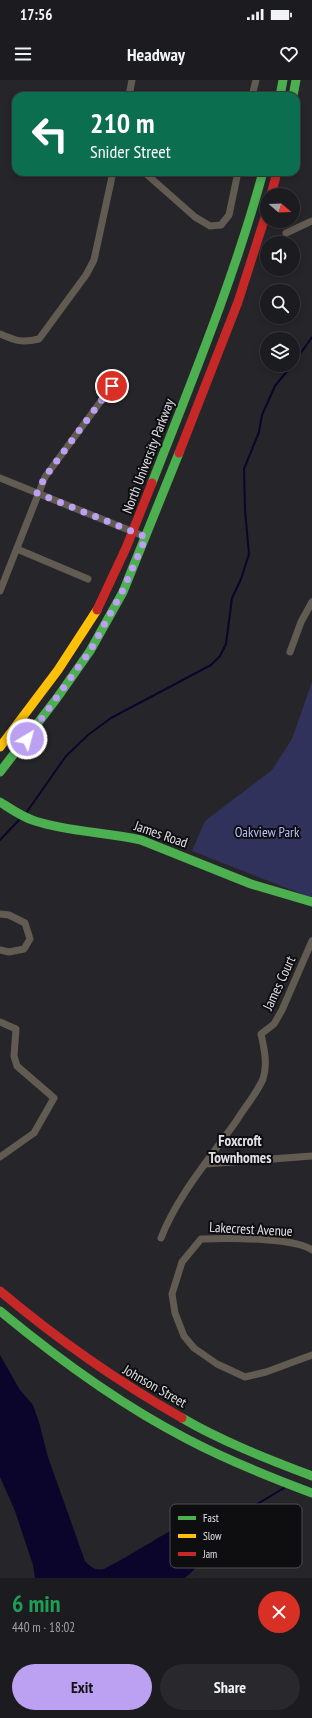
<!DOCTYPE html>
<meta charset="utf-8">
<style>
body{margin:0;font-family:"PT Sans Narrow",sans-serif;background:#29292d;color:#f1f3f6;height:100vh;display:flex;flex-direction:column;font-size:15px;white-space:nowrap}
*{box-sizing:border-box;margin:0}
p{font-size:13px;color:#a0a1a5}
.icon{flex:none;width:22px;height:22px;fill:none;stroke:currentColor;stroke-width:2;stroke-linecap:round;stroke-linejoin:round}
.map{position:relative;height:1498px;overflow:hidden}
.side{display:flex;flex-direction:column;background:#1c1c20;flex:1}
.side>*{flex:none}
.banner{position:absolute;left:12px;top:12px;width:288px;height:84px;border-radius:12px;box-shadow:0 2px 6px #0003,0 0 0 1px #3a3a3e;background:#0b6e4f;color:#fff;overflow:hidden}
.needle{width:26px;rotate:109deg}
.buttons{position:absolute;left:260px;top:108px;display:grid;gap:8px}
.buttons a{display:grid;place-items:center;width:40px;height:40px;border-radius:50%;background:#1c1c20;box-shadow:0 2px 6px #0003,0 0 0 1px #3a3a3e;font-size:20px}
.pin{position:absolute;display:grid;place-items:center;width:34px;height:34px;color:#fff;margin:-17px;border:2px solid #fff;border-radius:50%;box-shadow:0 1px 4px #0007}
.me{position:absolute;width:44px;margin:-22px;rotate:37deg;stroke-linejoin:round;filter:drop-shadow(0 0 3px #0008)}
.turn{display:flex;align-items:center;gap:14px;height:84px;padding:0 12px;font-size:18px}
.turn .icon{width:52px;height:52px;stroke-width:2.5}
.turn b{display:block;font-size:28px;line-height:34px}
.round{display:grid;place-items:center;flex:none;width:42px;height:42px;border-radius:21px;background:#29292d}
.overview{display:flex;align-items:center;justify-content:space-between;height:68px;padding:0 12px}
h1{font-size:24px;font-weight:600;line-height:30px;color:#1e9e55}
.cta{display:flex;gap:8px;margin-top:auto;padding:8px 12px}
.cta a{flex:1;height:46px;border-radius:24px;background:#bca0f2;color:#111;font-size:16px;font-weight:600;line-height:46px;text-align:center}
.cta a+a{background:#29292d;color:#f1f3f6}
.status{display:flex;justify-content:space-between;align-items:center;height:28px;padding:0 20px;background:#1c1c20;direction:ltr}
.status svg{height:11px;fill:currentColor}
header{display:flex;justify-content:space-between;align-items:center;height:52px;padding:0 12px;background:#1c1c20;font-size:18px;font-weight:600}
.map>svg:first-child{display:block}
.green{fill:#30325b}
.water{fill:#0b052b}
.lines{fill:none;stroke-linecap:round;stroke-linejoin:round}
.stream{stroke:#0b052b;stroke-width:2}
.street{stroke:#625b52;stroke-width:7}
.fast{stroke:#4caf50;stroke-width:9}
.slow{stroke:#ffc107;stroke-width:9}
.jam{stroke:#c62828;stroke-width:9}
.route{stroke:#bca0f2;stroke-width:7;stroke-dasharray:0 12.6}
.labels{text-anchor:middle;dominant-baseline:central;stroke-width:4;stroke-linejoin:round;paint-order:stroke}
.street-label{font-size:14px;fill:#e1e1e7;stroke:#0e0e11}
.park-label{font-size:14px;fill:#b8befd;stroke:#0e0e11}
.neighbourhood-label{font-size:15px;font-weight:bold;fill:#e1e1e7;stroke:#0e0e11}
.key{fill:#0e0e11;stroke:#4d4d51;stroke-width:1}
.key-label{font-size:11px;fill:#e1e1e7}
</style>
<div class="status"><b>17:56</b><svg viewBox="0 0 49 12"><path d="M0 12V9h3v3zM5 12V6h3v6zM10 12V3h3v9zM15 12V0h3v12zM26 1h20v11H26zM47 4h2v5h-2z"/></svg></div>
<header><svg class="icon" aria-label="menu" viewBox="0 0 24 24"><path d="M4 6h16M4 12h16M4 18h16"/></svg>Headway<svg class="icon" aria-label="heart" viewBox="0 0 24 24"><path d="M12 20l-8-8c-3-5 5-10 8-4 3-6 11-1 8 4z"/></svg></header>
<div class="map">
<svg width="312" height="1498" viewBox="0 0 312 1498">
<rect width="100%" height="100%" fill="#26262a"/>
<path class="green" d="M312,602V818L192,771L205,741L272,690L292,659Z"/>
<path class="water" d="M0,1275L20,1310L33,1325L39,1342L48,1377L85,1481C91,1487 95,1491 104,1489C119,1481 133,1473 148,1464C159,1458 170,1449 183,1446C189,1445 196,1444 201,1449C217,1464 198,1488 185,1498H35L33,1485L15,1431L0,1397Z"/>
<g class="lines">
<g class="stream">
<path d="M293,284L312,257"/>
<path d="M26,733L66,676L88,655L111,638L211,585L220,576L226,564L232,518L241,499L249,474L245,430L244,389L259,352L262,335L275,306L292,285"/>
<path d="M0,760L21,738"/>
<path d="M204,1456L284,1408"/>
</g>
<g class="street">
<path d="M129,16L132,0"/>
<path d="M252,16L256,0"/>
<path d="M144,92L195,137L210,146L221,145L229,135L238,92"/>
<path d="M286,153L312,141"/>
<path d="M0,254C16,261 22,263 39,259L86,195L94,180L113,92"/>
<path d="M0,398L146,457"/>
<path d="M17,469L88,499"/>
<path d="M0,511L45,397L112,306"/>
<path d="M290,572L301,542L312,522"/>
<path d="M0,834L9,835L25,843L30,859L24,869L9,872L0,870"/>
<path d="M0,942L16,949L14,976L17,986L54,1018L34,1053L0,1077"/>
<path d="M206,1084L312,1076"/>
<path d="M161,1158C177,1116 211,1077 237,1040C245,1027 257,1013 263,999C268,984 264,968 261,954L274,944L282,930L312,861"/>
<path d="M312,1170C294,1157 224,1158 201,1159L182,1182L172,1214L175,1233L184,1256L194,1268L217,1284L245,1297L266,1292L312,1275"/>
</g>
<g class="fast">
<path d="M280,16L283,0"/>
<path d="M293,16L296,0"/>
<path d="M152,403C192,300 234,199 263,92"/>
<path d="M0,692L57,618L90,571L123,512L179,373"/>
<path d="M0,722C11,729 22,737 35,741C69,752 106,752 141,760L251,804L312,822"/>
<path d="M0,1231C58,1279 119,1324 187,1359C227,1380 269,1397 312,1413"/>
<path d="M182,1338C223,1362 268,1379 312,1396"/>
</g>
<path class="slow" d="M0,667L58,590L97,530"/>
<g class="jam">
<path d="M271,115L277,92"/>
<path d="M179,373L238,222L267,131"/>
<path d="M97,530L126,468L152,403"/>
<path d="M0,1211C57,1259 117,1301 182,1338"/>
</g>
</g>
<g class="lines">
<path class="route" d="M27,659L90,571L122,512L146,457L37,413L45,397L112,306"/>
</g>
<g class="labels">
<g class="street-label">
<text transform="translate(148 376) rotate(-69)">North University Parkway</text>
<text transform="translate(161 754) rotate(19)">James Road</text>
<text transform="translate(279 903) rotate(-65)">James Court</text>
<text transform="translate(251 1149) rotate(3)">Lakecrest Avenue</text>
<text transform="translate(155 1306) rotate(30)">Johnson Street</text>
</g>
<g class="park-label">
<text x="267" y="752">Oakview Park</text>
</g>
<g class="neighbourhood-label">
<text x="240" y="1060">Foxcroft<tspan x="240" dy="17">Townhomes</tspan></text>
</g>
</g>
<rect x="170" y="1424" width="132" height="64" rx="6" class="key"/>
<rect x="178" y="1436" width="18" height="4" fill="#4caf50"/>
<rect x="178" y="1454" width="18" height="4" fill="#ffc107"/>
<rect x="178" y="1472" width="18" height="4" fill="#c62828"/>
<g class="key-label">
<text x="203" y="1442">Fast</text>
<text x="203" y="1460">Slow</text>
<text x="203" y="1478">Jam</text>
</g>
</svg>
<div class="buttons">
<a><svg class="needle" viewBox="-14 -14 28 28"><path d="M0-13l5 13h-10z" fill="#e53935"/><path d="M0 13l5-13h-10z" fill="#a0a1a5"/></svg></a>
<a><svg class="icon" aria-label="sound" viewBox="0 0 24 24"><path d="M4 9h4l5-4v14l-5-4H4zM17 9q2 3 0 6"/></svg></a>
<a><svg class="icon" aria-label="search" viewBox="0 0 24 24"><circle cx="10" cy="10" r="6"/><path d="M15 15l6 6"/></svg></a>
<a><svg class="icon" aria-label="layers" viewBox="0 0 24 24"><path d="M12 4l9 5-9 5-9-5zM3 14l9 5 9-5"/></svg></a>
</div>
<div class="pin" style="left:112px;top:306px;background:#d93025"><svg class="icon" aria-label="arrive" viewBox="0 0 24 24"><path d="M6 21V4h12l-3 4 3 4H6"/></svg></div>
<svg class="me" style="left:27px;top:659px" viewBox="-20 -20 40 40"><circle r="17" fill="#bca0f2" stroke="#fff" stroke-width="3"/><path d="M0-11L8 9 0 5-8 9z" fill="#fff"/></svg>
<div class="banner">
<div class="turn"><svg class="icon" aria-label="left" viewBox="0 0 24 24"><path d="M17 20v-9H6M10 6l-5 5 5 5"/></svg><div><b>210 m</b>Snider Street</div></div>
</div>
</div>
<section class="side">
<div class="overview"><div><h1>6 min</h1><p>440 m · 18:02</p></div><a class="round" style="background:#d93025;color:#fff"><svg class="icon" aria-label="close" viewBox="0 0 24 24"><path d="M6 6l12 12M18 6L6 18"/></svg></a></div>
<div class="cta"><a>Exit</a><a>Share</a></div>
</section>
